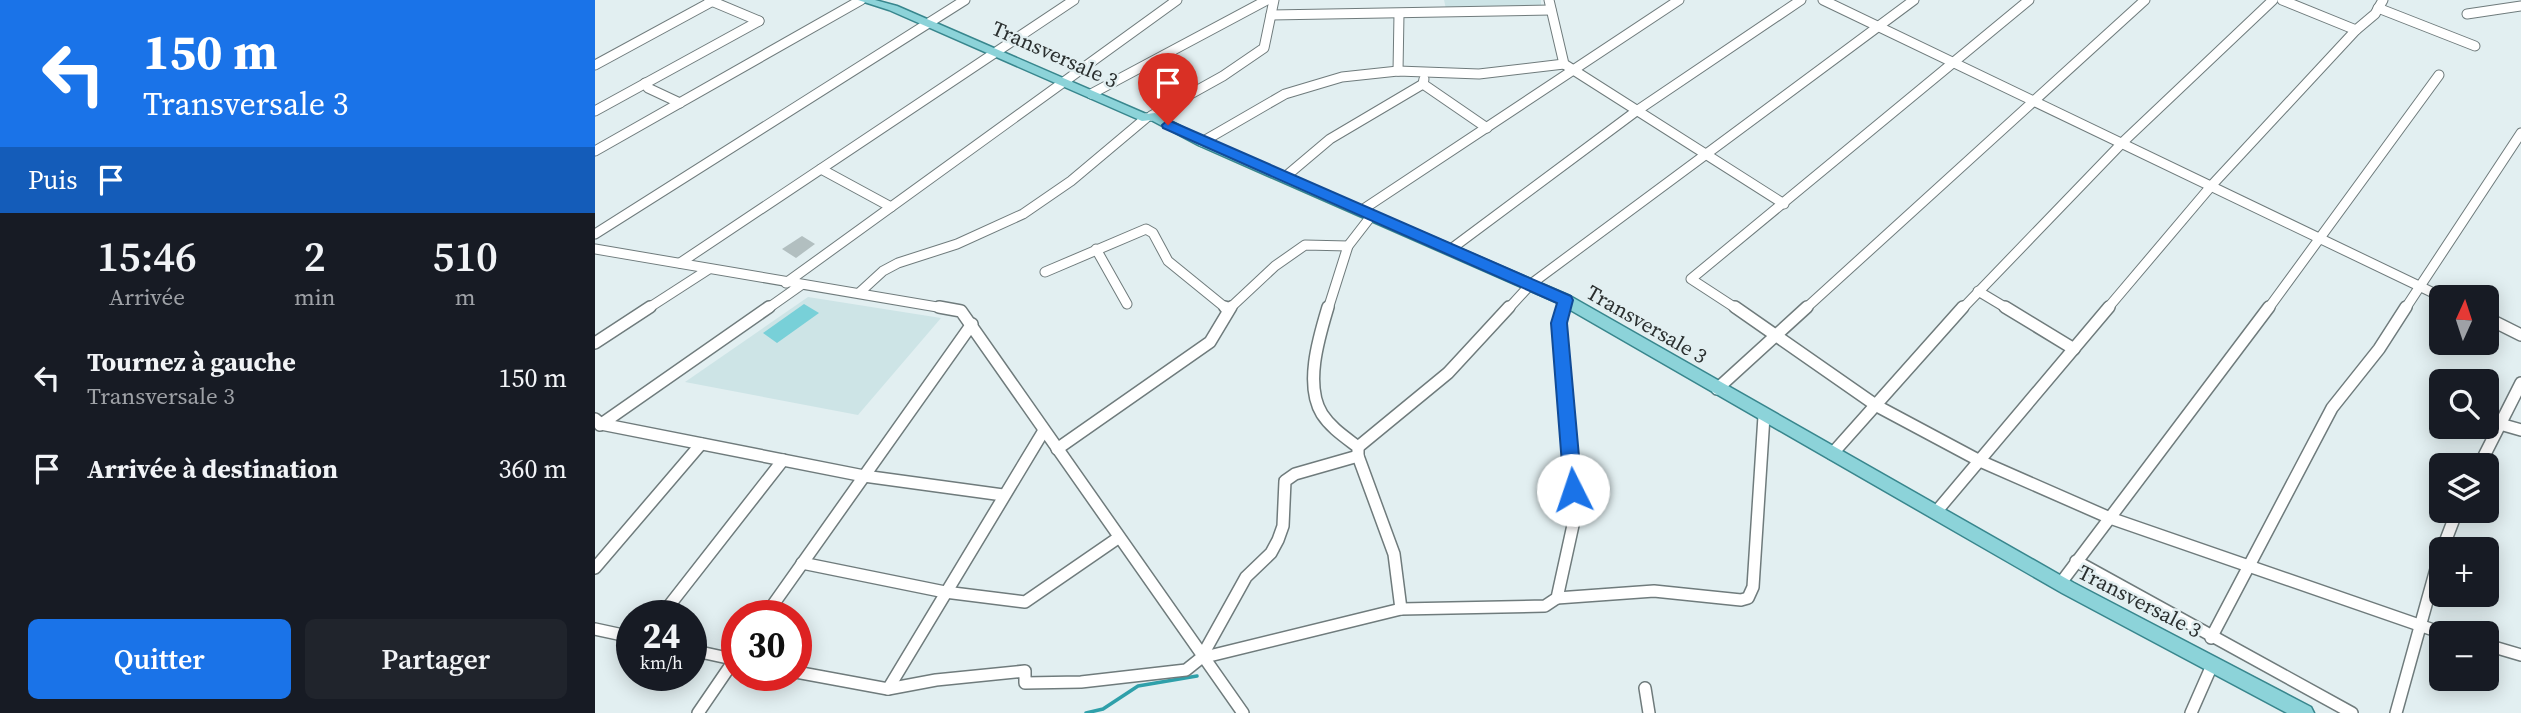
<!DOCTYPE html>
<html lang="fr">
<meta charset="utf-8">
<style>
body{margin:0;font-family:"Source Serif 4",serif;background:#20242c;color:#f1f3f6;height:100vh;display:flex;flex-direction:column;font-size:26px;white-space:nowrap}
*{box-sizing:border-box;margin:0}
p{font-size:23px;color:#9ea1a6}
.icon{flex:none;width:38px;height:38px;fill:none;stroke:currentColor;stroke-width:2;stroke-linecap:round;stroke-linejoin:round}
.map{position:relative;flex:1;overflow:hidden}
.side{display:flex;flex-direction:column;background:#171b24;width:595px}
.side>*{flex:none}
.top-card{background:#1a73e8;color:#fff;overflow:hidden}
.needle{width:46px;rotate:3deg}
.fabs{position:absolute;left:1834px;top:285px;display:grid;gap:14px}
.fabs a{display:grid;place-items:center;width:70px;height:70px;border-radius:10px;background:#171b24;box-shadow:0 4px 18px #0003;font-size:35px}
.speed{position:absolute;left:21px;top:600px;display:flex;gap:14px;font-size:35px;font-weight:700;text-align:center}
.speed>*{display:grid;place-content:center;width:91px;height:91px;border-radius:50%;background:#171b24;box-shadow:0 4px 18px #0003;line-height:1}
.speed small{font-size:18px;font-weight:400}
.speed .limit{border:10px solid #d22;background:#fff;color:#111}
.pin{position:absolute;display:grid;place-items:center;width:60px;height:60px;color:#fff;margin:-72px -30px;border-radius:50% 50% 50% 0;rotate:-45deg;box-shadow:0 0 7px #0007}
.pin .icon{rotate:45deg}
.me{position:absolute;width:77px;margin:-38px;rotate:356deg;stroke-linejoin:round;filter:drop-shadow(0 0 5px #0008)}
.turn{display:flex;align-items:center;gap:24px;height:147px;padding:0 28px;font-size:32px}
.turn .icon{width:91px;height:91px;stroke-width:2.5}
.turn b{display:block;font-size:49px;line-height:60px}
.then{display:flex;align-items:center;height:66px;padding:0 28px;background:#0003;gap:14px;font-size:26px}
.eta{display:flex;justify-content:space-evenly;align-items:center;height:119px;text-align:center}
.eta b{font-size:42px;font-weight:600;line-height:49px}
.primary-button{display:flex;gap:14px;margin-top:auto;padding:14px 28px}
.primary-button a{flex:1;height:80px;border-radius:10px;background:#1a73e8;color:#fff;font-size:28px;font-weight:600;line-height:80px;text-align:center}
.primary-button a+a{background:#20242c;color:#f1f3f6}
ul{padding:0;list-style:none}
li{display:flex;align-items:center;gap:21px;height:91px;padding:0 28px}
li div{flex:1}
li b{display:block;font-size:26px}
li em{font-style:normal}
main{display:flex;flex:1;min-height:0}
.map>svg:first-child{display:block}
.built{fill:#cde4e6}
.green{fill:#78d0d8}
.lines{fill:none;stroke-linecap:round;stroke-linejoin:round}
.stream{stroke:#2fa0aa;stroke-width:3.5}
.building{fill:#b2bfc0}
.minor-far1-casing{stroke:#6f7b7c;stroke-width:11}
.minor-casing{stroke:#6f7b7c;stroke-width:14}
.major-casing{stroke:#38868d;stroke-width:3}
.minor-far1{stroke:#fff;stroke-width:9}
.minor{stroke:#fff;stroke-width:11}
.major{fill:#8cd3d9;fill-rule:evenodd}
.route{fill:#1a73e8;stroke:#114b97;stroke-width:2}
.labels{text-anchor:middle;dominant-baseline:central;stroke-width:5;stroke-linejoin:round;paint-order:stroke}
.street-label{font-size:21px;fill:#2a2f2f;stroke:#e2eff1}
</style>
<main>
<section class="side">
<div class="top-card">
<div class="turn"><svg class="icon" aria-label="left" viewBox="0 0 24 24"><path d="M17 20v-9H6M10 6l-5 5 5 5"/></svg><div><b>150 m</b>Transversale 3</div></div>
<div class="then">Puis<svg class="icon" aria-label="arrive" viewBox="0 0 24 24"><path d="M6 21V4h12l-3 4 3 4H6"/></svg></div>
</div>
<div class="eta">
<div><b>15:46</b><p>Arrivée</p></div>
<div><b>2</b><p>min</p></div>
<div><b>510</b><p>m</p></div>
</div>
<ul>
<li><svg class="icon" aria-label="left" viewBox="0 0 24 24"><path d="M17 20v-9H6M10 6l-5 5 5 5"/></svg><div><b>Tournez à gauche</b><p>Transversale 3</p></div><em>150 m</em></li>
<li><svg class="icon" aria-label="arrive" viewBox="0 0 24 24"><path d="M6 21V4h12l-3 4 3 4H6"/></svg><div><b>Arrivée à destination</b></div><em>360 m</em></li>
</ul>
<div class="primary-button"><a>Quitter</a><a>Partager</a></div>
</section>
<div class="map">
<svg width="1926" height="713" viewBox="0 0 1926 713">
<rect width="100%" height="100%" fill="#e2eff1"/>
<g class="built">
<path d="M849,0H946V7L851,9Z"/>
<path d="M213,297L346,318L263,415L90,382Z"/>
</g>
<path class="green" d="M209,304L224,313L182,343L168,333Z"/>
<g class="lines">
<path class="stream" d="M491,713L508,709L543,686L602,676"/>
</g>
<path class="building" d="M207,236L220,244L201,258L187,249Z"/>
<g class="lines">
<g class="minor-far1-casing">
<g id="minor-far1">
<path d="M114,0L164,21"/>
<path d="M954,0L969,64L1189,204"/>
<path d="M1228,0L1849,298"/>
<path d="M1687,0L1761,30"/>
<path d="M1783,8L1880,46"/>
<path d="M1872,14L1926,6"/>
<path d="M676,15L956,10"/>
<path d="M0,65L116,2"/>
<path d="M803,71L804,14"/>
<path d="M829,79L828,84L892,128"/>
<path d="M50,83L53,88L85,103"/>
<path d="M496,94L672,0"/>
<path d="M0,111L164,21"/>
<path d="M556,116L628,76L669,48L679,0"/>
<path d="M607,142L690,94L747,77L803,71L884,74L969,64"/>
<path d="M0,151L266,0"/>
<path d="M226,169L296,207"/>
<path d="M690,177L735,139L828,84"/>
<path d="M767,210L1084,0"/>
<path d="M0,234L370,0"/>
<path d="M0,249L354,309"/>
<path d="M501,249L532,304"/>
<path d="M856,249L1040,112L1206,0"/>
<path d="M85,263L479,0"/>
<path d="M450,272L551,229L558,233L573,261L632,309"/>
<path d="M191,283L582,0"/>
<path d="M1383,291L1413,309"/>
<path d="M264,293L288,271L303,263L362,244L428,214L476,181L551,118"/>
<path d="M52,309L114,269"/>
<path d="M172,309L206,285"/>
<path d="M634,309L680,266L710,245L753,246"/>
<path d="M733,309L753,246L777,215"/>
<path d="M913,309L936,284L1319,0"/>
<path d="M968,309L970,300"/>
<path d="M1142,309L1096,279L1434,0"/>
<path d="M1210,309L1550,0"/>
<path d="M1367,309L1528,142L1678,0"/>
<path d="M1512,309L1617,185L1761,30L1780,14L1788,0"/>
<path d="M1673,309L1844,75"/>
<path d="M1810,309L1926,133"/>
</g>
</g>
<g class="minor-casing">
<g id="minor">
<path d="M344,307L366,311L648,713"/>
<path d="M630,307L633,310"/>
<path d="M733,307C724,337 709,385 727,414C736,428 750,437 763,447V456L799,554L806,609"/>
<path d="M1140,307L1282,406L1385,461L1515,518L1850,634"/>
<path d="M1410,307L1479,349"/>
<path d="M1892,318L1926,335"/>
<path d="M0,343L55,307"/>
<path d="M1122,389L1212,307"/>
<path d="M0,419L6,424L269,476L408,495"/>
<path d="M1905,424L1926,430"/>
<path d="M5,425L174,307"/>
<path d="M763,447L853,373L914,307"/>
<path d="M462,449L615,342L636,307"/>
<path d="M1237,454L1368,307"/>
<path d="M1884,466L1926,383"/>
<path d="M1341,512L1514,307"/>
<path d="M1847,550L1862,511"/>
<path d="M1481,561L1757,713"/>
<path d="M207,563L350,592L430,602L523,538"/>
<path d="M0,568L106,444"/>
<path d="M1465,584L1674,307"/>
<path d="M962,598L1059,591L1146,600L1153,598L1158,587L1169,416"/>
<path d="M66,616L188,460"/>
<path d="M170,616L377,324"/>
<path d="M0,629L37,637"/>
<path d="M1616,638L1737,408L1784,349L1811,307"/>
<path d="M1892,645L1926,655"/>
<path d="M96,650L142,660"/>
<path d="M606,658L651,577L676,553L683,540L688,526L690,481L700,474L763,456"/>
<path d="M201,672L293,689L341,680L430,671V683L486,682L591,670L606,658L806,609L950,606L962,598L980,516L964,323L968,307"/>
<path d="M1050,688L1054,713"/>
<path d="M293,689L448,432"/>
<path d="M103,713L142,656"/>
<path d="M1596,713L1618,663"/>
<path d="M1801,713L1846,551"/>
</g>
</g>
<g class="major-casing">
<path id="major" d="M263,0H280L302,6L551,114L560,113L611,139L975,296L1479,583L1716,707L1719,713H1692L1467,593L965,304L603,145L556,120L547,121L294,10Z"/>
</g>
<use href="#minor-far1" class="minor-far1"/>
<use href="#minor" class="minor"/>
<use href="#major" class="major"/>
</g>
<path class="route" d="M573,120L976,296L978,300L972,323L987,490L984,495L978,497L969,490L956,323L962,303L568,128L567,125Z"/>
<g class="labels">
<g class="street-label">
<text transform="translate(460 54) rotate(24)">Transversale 3</text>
<text transform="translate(1052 324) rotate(30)">Transversale 3</text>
<text transform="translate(1545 601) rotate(27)">Transversale 3</text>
</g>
</g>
</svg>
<div class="fabs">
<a><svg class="needle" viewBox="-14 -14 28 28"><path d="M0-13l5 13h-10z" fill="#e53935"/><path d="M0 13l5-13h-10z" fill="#9ea1a6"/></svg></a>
<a><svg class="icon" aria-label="search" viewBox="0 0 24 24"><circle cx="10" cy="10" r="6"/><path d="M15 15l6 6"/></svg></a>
<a><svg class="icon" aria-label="layers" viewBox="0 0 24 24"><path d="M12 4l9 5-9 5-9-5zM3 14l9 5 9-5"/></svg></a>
<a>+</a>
<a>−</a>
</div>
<div class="speed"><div>24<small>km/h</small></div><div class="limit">30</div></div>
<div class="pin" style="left:573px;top:125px;background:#d93025"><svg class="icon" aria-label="arrive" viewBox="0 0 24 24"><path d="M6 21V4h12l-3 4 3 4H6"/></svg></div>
<svg class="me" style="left:978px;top:490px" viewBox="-20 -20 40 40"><circle r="19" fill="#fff"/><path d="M0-13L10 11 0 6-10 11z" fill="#1a73e8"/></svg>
</div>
</main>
